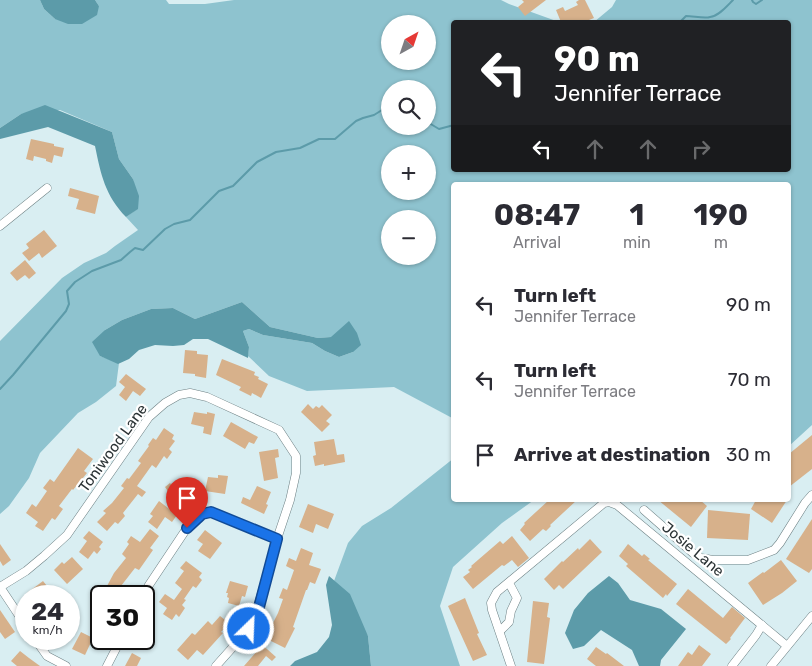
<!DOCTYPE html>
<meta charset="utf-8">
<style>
body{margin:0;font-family:Rubik,sans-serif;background:#f7f7f7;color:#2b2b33;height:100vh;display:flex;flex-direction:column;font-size:19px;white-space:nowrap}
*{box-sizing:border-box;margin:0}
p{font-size:16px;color:#7c7c81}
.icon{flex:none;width:28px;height:28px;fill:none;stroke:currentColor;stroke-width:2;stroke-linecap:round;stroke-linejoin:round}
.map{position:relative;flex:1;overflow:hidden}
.details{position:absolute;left:451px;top:182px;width:340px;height:320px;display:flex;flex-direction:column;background:#fff;border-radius:5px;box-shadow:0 1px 4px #0004}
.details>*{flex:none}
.top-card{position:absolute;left:451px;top:20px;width:340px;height:152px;border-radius:5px;box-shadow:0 1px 4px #0004;background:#202124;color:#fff;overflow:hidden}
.needle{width:32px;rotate:40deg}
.fabs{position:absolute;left:381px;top:15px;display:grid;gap:10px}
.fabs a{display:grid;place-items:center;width:55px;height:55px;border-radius:50%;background:#fff;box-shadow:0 1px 4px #0004;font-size:25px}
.speed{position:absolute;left:15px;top:585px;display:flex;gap:10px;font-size:25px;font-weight:700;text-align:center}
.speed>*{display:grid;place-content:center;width:65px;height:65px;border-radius:50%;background:#fff;box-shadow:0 1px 4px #0004;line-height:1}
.speed small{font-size:12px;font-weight:400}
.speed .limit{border:2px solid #111;border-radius:8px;background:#fff;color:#111}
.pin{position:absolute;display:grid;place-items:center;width:42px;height:42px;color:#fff;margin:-51px -21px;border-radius:50% 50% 50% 0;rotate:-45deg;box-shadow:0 0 5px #0007}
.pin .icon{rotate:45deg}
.me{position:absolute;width:55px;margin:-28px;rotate:24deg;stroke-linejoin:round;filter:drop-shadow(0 0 4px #0008)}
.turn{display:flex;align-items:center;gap:18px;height:105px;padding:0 20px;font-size:22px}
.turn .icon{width:65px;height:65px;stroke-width:2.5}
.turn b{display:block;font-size:35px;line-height:42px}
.lanes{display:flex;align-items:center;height:48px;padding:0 20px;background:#0003;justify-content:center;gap:25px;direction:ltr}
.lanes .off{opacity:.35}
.eta{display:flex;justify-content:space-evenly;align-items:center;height:85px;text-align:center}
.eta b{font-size:30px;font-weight:700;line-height:35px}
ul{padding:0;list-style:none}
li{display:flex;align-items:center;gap:15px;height:75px;padding:0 20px}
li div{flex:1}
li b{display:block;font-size:19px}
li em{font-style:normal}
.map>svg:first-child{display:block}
.green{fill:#8ec3cf;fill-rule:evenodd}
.water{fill:#5c9ba9}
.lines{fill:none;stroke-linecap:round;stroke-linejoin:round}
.stream{stroke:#5c9ba9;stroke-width:2}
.building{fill:#d7b18b}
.minor-casing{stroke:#6d8084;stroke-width:9}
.minor{stroke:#fff;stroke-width:8}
.route-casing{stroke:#114b97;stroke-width:12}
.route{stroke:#1a73e8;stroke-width:9}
.labels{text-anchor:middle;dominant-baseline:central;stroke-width:4.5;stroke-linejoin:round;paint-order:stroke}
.street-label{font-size:15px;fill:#2c3436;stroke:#fff}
</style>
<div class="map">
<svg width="812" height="666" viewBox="0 0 812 666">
<rect width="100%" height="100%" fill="#d9eef2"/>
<g class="green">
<path d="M0,0H40L44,9L55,19L99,6L95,0H166L169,4H205L234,0H501L509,4L559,22H454V170H789V22H594L612,7L616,0H812V425L789,446V185H454V419L394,387L307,391L269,376L248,356L249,347L243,331L249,329L263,335L312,343L325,351L339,357L353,352L331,337L318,338L270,327L242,302L195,319L173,308L151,309L122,320L105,330L100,356L119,363L116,386L96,402L78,413L40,453L29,478L9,506L0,514V341L62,278L84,263L106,253L115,246L138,230L126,217L137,209L133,179L119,159L112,132L60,110L21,114L0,128ZM390,24H428V61H390ZM390,89H428V126H390ZM390,154H428V191H390ZM390,219H428V256H390Z"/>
<path d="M454,458V500H534L502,523L453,567L440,606L460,666H371L368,636L334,581L348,543L362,526L391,508Z"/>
</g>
<g class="water">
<path d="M40,0H95L99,6L97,15L82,24H68L55,19L44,9Z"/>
<path d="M45,105L112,132L119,159L133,179L139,196L138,209L126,217C105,195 101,175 95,146L48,127L0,139V128L21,114Z"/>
<path d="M242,302L270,327L318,338L331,337L349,321L357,333L361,345L353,352L339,357L325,351L312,343L263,335L249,329L243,331L249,347L248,358L208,339H193L184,345L173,346L155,345L139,350L129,359L118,364L100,356L92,342L105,330L122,320L151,309L173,308L195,319Z"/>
<path d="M329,576L350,594L368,636L371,666H290L295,661L317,652L329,637L332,625L326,585Z"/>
<path d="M609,576L618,583L630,600L661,609L686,629L661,660L660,666H639L632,650L601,630L584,646L573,649L565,633L574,610L588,593Z"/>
</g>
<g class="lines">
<g class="stream">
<path d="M752,0L753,2L756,4L762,0"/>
<path d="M680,22L686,16C693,16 705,19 710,17C719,16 727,6 733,0"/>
<path d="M428,121L429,123L439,129L454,125"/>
<path d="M0,389L13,375L66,311L69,304L67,291L75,282L92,271L121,260L130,252L135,248L143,250L165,229L174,224L190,220L219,191L233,186L257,162L276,152L300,148L319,139H335L356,121L363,118L374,115L390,105"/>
</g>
</g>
<g class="building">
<path d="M522,0H546L525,16L518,7L524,2Z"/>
<path d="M579,0H585L594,18L584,22H561L556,10L563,7L565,11L578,5L576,2Z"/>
<path d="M31,139L54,144V146L64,148L62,157L54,155L52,163L46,161V159L34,156L33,161L26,159Z"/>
<path d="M70,188L99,196L95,214L76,209L79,199L68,196Z"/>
<path d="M44,230L57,246L42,258L39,253L29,261L22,253L29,248L26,244Z"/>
<path d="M25,260L36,273L29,279L25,275L17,281L10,273Z"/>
<path d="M185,350L197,351V354L208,355L206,378L195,376V374L183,373Z"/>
<path d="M222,359L255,372L254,375L259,377L258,379L268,384L261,398L252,393L251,396L239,390L241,387L216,375Z"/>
<path d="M126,374L146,389L140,396L133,391L126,401L119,395L125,387L119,382Z"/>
<path d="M308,404L313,409L316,406L319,408L322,405L332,415L326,421L330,424L322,432L301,412Z"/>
<path d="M194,412L207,414V412L215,414L211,435L203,433L204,427L191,424Z"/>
<path d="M231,422L258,437L254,444L249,442L245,449L223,436Z"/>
<path d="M164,428L174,435L172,439L175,441L169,449L172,452L167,459L164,456L156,468L152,465L137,486L146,492L142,497L138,494L123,513L125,516L118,524L115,522L107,531L97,522L106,513L103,511L112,503L124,488L121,486L127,478L129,479L141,463L138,461L149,446L148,445L153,438L156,440Z"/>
<path d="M812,435V469L789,487V454Z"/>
<path d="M334,439L337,455L344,454L345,462L324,466V464L315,466L313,456L316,455L314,442Z"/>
<path d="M78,448L93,459L84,471L87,473L73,490L72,489L59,506L63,509L55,520L52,518L43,531L35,526L38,522L26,513L32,504L36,507L47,491L43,488L50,479L54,482Z"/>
<path d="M278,449L279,457L275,458L278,478L264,481L259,452Z"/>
<path d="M218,475L228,476L225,494L205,491L208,477L218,478Z"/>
<path d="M186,478L198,494L180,508L165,487L170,483L174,488Z"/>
<path d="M257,486L271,492L266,504L268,505L264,514L241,503L243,497L250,500Z"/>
<path d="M549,500H577L550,525L551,526L546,531L543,529L530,541L520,530L525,524L524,523Z"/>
<path d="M658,500H700L707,506L691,527Z"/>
<path d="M756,500H787L772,523L751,509Z"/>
<path d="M159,501L177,515L172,522L165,517L157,529L148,522L153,516L150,514Z"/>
<path d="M308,504L334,514L328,529L316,524L313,533L299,527Z"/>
<path d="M708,510L750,514L748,540L707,538Z"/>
<path d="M812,519V569L809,573L786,559Z"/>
<path d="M150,529L159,536L150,548L153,550L139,570L135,568L121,586L126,589L122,596H112L108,594L111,588L107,586L114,573L126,558L122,554L129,544L127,542L131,536L140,542Z"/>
<path d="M205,530L222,543L210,559L198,551L203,544L197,540Z"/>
<path d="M89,531L103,542L99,547L101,549L97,554L94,551L88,559L79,552L87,541L83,538Z"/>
<path d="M512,536L529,558L518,567L512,560L504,566L502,565L473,589L463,577L470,572L468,570L472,567L471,566L500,541L503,544Z"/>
<path d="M590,539L602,552L563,589L559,585L554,590L544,579L562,561L563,562L578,548L579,550Z"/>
<path d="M0,544L11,560L3,566L0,561Z"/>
<path d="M628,544L642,556L644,554L650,559L648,560L677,584L667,596L666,594L663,598L626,566L628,564L619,556Z"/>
<path d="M301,548L313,553L309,565L321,569L315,584L310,582L307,590H306L293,627L295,628L285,648L263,637L267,630L269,631L278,613L283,599L279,598L283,588L287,590L294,570L286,566L289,558L296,561Z"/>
<path d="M72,557L83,569L67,584L54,570L62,562L64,564Z"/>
<path d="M781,560L797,581L782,593L763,605L748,583L763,572L764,573Z"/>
<path d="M186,561L202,573L199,577L202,580L196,588L193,586L184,599L186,600L182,605L185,608L179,617L176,614L172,620L163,614L167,608L159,602L165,594L174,600L182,589L175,583L184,571L180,568Z"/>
<path d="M43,581L55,596H30L27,593Z"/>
<path d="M230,581L248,586L245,597L242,596L239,606L228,603L229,598L227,597L228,593H226Z"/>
<path d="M688,589L723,618L732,607L745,618L730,638L731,639L726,644L676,604Z"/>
<path d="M465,598L479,633L477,634L487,655L473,661L448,606Z"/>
<path d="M533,601L549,603L547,617L550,618L544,664L527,662Z"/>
<path d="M0,610L15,632L5,639L0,632Z"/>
<path d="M101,612V634L90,623Z"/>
<path d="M220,616L229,623L221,632L223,633L203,655L197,650L188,660L177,650L192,633L195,635L208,621L212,625Z"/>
<path d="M81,632L93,638L85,655L72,649Z"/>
<path d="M259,642L276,657L272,661L266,656L258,666H244L257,651L253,648Z"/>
<path d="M699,645L711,654L702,666H678L688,652L692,655Z"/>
<path d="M596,647L606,654L607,653L624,666H596L587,659Z"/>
<path d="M20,651L29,658L40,666H17L11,661Z"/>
<path d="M132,653L141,658L137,666H125Z"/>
</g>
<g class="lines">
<g class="minor-casing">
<g id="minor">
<path d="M0,226L47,188"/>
<path d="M644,510L693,553L701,558L713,560H748L774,550L780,543L805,503L812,495"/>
<path d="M0,587L26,571L44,556L67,535L149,417L165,403L179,395L190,393L207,397L279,430L296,456V473L290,500L277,539L254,620L249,629L216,666"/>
<path d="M0,587L26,626"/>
<path d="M143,596L149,585L187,528L202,514L211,512L277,539"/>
<path d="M500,631L509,622L511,611L517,598L509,583"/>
<path d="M35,639L47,656L66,666"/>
<path d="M107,666L121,639"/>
<path d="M511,666L492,610L491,603L497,592L604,503L609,502L617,505L787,646"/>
<path d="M732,666L756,635L762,625"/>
<path d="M771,666L812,616"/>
</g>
</g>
<use href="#minor" class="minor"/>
</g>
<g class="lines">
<g class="route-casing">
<path id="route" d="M187,528L202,514L211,512L277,539L258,611L254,620L249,629"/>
</g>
<use href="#route" class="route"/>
</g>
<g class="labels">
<g class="street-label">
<text transform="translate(113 448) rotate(-54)">Toniwood Lane</text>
<text transform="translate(693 549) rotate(40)">Josie Lane</text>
</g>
</g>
</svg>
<div class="fabs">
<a><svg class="needle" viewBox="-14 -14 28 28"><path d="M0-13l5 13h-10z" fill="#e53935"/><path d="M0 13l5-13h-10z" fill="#7c7c81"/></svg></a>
<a><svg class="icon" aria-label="search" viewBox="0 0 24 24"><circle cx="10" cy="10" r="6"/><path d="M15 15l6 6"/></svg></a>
<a>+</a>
<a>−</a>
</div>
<div class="speed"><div>24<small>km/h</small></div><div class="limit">30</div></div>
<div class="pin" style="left:187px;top:528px;background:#d93025"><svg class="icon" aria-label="arrive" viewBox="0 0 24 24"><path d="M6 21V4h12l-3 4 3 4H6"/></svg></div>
<svg class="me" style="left:249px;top:629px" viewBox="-20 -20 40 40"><circle r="17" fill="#1a73e8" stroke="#fff" stroke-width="3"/><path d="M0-11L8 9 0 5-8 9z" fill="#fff"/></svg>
<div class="top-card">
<div class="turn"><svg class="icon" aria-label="left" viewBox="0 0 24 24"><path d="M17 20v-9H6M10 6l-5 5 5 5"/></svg><div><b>90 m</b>Jennifer Terrace</div></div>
<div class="lanes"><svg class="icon" aria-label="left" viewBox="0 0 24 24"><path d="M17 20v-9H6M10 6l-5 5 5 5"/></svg><svg class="icon off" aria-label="ahead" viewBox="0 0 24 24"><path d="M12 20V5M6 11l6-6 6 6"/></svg><svg class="icon off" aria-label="ahead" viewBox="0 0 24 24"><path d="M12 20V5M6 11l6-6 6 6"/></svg><svg class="icon off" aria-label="right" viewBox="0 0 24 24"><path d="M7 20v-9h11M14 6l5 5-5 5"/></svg></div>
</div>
<section class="details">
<div class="eta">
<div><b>08:47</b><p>Arrival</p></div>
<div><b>1</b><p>min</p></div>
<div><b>190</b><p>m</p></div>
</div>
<ul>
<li><svg class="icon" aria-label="left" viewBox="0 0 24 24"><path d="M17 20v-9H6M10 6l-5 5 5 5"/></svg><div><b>Turn left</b><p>Jennifer Terrace</p></div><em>90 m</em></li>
<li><svg class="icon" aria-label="left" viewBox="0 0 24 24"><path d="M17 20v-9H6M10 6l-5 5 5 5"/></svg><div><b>Turn left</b><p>Jennifer Terrace</p></div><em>70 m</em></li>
<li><svg class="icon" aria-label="arrive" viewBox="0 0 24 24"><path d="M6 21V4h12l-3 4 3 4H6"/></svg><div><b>Arrive at destination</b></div><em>30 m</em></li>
</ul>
</section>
</div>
